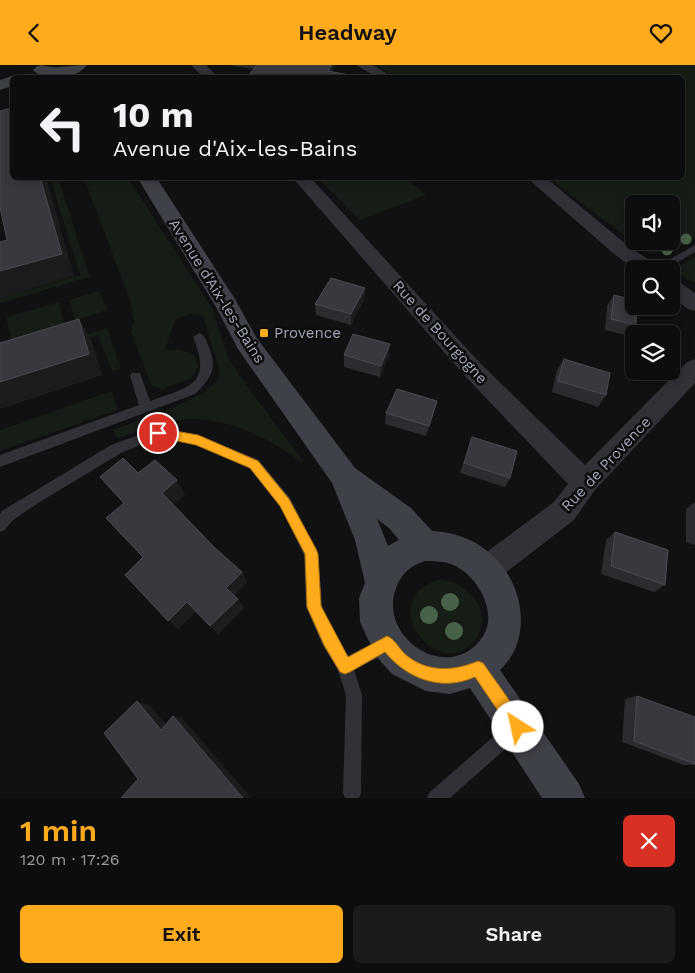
<!DOCTYPE html>
<meta charset="utf-8">
<style>
body{margin:0;font-family:"Work Sans",sans-serif;background:#1a1b1c;color:#f1f3f6;height:100vh;display:flex;flex-direction:column;font-size:19px;white-space:nowrap}
*{box-sizing:border-box;margin:0}
p{font-size:16px;color:#9a9c9e}
.icon{flex:none;width:28px;height:28px;fill:none;stroke:currentColor;stroke-width:2;stroke-linecap:round;stroke-linejoin:round}
.map{position:relative;height:733px;overflow:hidden}
.panel{display:flex;flex-direction:column;background:#0c0d0e;flex:1}
.panel>*{flex:none}
.hud{position:absolute;left:10px;top:10px;width:675px;height:105px;border-radius:8px;box-shadow:0 2px 12px #0003,0 0 0 1px #2c2d2e;background:#0c0d0e;color:#f1f3f6;overflow:hidden}
.buttons{position:absolute;left:625px;top:130px;display:grid;gap:10px}
.buttons a{display:grid;place-items:center;width:55px;height:55px;border-radius:8px;background:#0c0d0e;box-shadow:0 2px 12px #0003,0 0 0 1px #2c2d2e;font-size:25px}
.pin{position:absolute;display:grid;place-items:center;width:42px;height:42px;color:#fff;margin:-21px;border:2px solid #fff;border-radius:50%;box-shadow:0 1px 5px #0007}
.me{position:absolute;width:55px;margin:-28px;rotate:325deg;stroke-linejoin:round;filter:drop-shadow(0 0 4px #0008)}
.turn{display:flex;align-items:center;gap:18px;height:105px;padding:0 20px;font-size:22px}
.turn .icon{width:65px;height:65px;stroke-width:2.5}
.turn b{display:block;font-size:35px;line-height:42px}
.round{display:grid;place-items:center;flex:none;width:52px;height:52px;border-radius:8px;background:#1a1b1c}
.headline{display:flex;align-items:center;justify-content:space-between;height:85px;padding:0 20px}
h1{font-size:30px;font-weight:600;line-height:38px;color:#ffab1c}
.cta{display:flex;gap:10px;margin-top:auto;padding:10px 20px}
.cta a{flex:1;height:58px;border-radius:8px;background:#ffab1c;color:#111;font-size:20px;font-weight:600;line-height:58px;text-align:center}
.cta a+a{background:#1a1b1c;color:#f1f3f6}
header{display:flex;justify-content:space-between;align-items:center;height:65px;padding:0 20px;background:#ffab1c;color:#111;font-size:22px;font-weight:600}
.map>svg:first-child{display:block}
.green{fill:#161d17;fill-rule:evenodd}
.lines{fill:none;stroke-linecap:round;stroke-linejoin:round}
.service{fill:#313238;fill-rule:evenodd}
.minor{fill:#313238;fill-rule:evenodd}
.secondary{fill:#3f4148;fill-rule:evenodd}
.tree{fill:#486149}
.wall{fill:#2c2c30}
.shaded-wall{fill:#1b1c1e}
.building{fill:#38393e;stroke:#484b51}
.route{fill:#ffab1c;stroke:#a66f12}
.poi-dot{fill:#ffab1c;stroke:#0c0c0d;stroke-width:2}
.labels{text-anchor:middle;dominant-baseline:central;stroke-width:5;stroke-linejoin:round;paint-order:stroke}
.street-label{font-size:15px;fill:#a0a7b5;stroke:#0c0c0d}
.poi-label{font-size:15px;fill:#a0a7b5;stroke:#0c0c0d;text-anchor:start}
</style>
<header><svg class="icon" aria-label="back" viewBox="0 0 24 24"><path d="M15 5l-7 7 7 7"/></svg>Headway<svg class="icon" aria-label="heart" viewBox="0 0 24 24"><path d="M12 20l-8-8c-3-5 5-10 8-4 3-6 11-1 8 4z"/></svg></header>
<div class="map">
<svg width="695" height="733" viewBox="0 0 695 733">
<rect width="100%" height="100%" fill="#101112"/>
<g class="green">
<path d="M373,0H695V173C679,182 667,189 647,188L549,113L682,112V12H396ZM634,139H671V176H634Z"/>
<path d="M50,113H58L90,212L0,238V233L80,210Z"/>
<path d="M84,113H128L212,243L227,290L237,307L305,399C266,371 219,346 169,357C152,361 134,368 117,373L113,365L175,342L205,327L219,313L218,300L203,251L189,249L175,255L165,285H180L195,290L198,302L191,313L163,324L152,321L131,267L134,257L130,235Z"/>
<path d="M318,113H406L426,130L360,155Z"/>
<path d="M695,192V218L686,214L677,205L678,201Z"/>
<path d="M100,226L107,245L75,255L69,235Z"/>
<path d="M59,237L65,263L12,279L6,252Z"/>
<path d="M107,263L121,303L112,306L98,270L0,301V296Z"/>
<path d="M112,326L117,345L0,386V365Z"/>
<path d="M438,515C466,514 495,546 477,572C443,624 371,537 438,515Z"/>
</g>
<g class="lines">
<g class="service">
<path d="M695,180V187L666,204H653Z"/>
<path d="M199,268C205,270 206,275 208,280C218,303 212,312 195,329L0,402V390L139,340L130,311L132,308H140L150,336C189,322 213,320 193,272Z"/>
<path d="M158,363L198,370L259,395L290,433L316,484L318,489L322,541L335,569L348,591L387,571L393,573L395,579L393,585L354,605L362,630L361,728L359,733H345L343,728L346,630L338,605L323,581L306,542L304,490L280,441L249,403L197,380L158,373L121,388L38,438L12,456L5,465L0,467V449L2,446L111,380Z"/>
<path d="M515,655L521,658L524,664L521,670L450,733H427L430,727L509,658Z"/>
</g>
<g class="minor">
<path d="M191,0H206L218,12H203Z"/>
<path d="M356,0H373L392,12H376Z"/>
<path d="M292,112H310L480,298L585,400L687,297L695,294V318L594,426L574,455L496,515L486,519L476,515L471,505L476,495L554,437L568,419L464,310Z"/>
<path d="M526,112H545L627,180L655,199L658,204H634L613,188Z"/>
<path d="M671,214L678,216L695,228V246L688,244L671,232Z"/>
</g>
<g class="secondary">
<path d="M41,0C57,5 71,0 87,0C76,15 52,14 36,8L33,5L36,2Z"/>
<path d="M12,11L17,12H12V21L0,25V15Z"/>
<path d="M137,112H156L235,234L256,272L355,403L411,443L432,466C452,467 471,473 486,485C523,512 535,573 500,605L579,719L585,733H542L470,623L450,629L426,626L392,609L376,591L360,557L359,533L365,518L355,475L332,418L238,284L216,242ZM377,454L389,463L399,475L388,481ZM425,496C433,496 443,496 451,499C476,508 499,547 483,571C451,621 377,574 396,523C401,509 411,500 425,496Z"/>
</g>
</g>
<g class="tree">
<circle cx="686" cy="174" r="5.5"/>
<circle cx="667" cy="185" r="5.5"/>
<circle cx="450" cy="537" r="9"/>
<circle cx="429" cy="550" r="9"/>
<circle cx="454" cy="566" r="9"/>
</g>
<g class="wall">
<path d="M229,0H336V1L253,4Z"/>
<path d="M365,223L364,234L351,260L316,250L315,239Z"/>
<path d="M614,230L636,260L629,271L605,265L607,241Z"/>
<path d="M344,290H389L380,312L344,302Z"/>
<path d="M564,294L606,330L598,342L552,327L557,305Z"/>
<path d="M437,336L434,347L426,371L385,359L386,348Z"/>
<path d="M472,372L510,413L505,422L460,408Z"/>
<path d="M138,408L185,429L173,439L215,483L242,507L247,517L234,531L244,543L218,569L196,546L178,564L143,492L123,438L100,412Z"/>
<path d="M695,437V480L686,477V444Z"/>
<path d="M615,467L665,520L654,527L601,509L606,475Z"/>
<path d="M637,631L695,652V700H684L622,677L625,634Z"/>
</g>
<g class="shaded-wall">
<path d="M332,0H336V1L328,12V6Z"/>
<path d="M40,112H46L74,211L0,233V206Z"/>
<path d="M365,223L364,234L351,260V249Z"/>
<path d="M79,254L92,276L102,310L0,344V317Z"/>
<path d="M390,279L389,290L380,312L381,301Z"/>
<path d="M177,415L185,429L171,441L162,428Z"/>
<path d="M242,507L247,517L232,533L226,523Z"/>
<path d="M238,534L244,543L218,569L210,561Z"/>
<path d="M187,537L196,546L178,564L168,556Z"/>
<path d="M137,636L149,640L172,667L161,665Z"/>
<path d="M173,651L183,654L251,733H243Z"/>
</g>
<g class="building">
<path d="M257,0H332L328,6L359,12H247Z"/>
<path d="M12,43V112H40L62,189L0,206V177L7,175L0,142V46Z"/>
<path d="M331,213L365,223L351,249L315,239Z"/>
<path d="M614,230L634,235V241H637L636,260L611,254Z"/>
<path d="M79,254L89,289L0,317V278Z"/>
<path d="M353,269L390,279L381,301L344,290Z"/>
<path d="M564,294L610,308L606,330L558,316Z"/>
<path d="M397,324L437,336L429,361L386,348Z"/>
<path d="M472,372L517,386L510,413L464,398Z"/>
<path d="M123,393L138,408L155,395L177,415L162,428L215,483L242,507L226,523L238,534L210,561L187,537L168,556L125,510L143,492L106,453L124,438L100,412Z"/>
<path d="M615,467L668,485L665,520L611,501Z"/>
<path d="M637,631L695,652V699L634,676Z"/>
<path d="M137,636L161,665L173,651L243,733H121L138,714L104,668Z"/>
</g>
<path class="route" d="M158,363L198,370L258,396L289,434L316,484L318,489L321,541L348,592L387,571C396,575 399,584 406,590C428,608 454,606 478,596L483,598L524,656L526,662L524,668L518,670L513,668L475,612C442,627 407,614 385,587L350,607L345,609L340,607L324,580L307,542L305,489L280,441L250,403L196,380L154,371L153,368L154,364Z"/>
<rect class="poi-dot" x="259" y="263" width="10" height="10" rx="2.5"/>
<g class="labels">
<g class="street-label">
<text transform="translate(217 226) rotate(58)">Avenue d'Aix-les-Bains</text>
<text transform="translate(440 267) rotate(48)">Rue de Bourgogne</text>
<text transform="translate(606 399) rotate(-47)">Rue de Provence</text>
</g>
<g class="poi-label">
<text x="274" y="268">Provence</text>
</g>
</g>
</svg>
<div class="buttons">
<a><svg class="icon" aria-label="sound" viewBox="0 0 24 24"><path d="M4 9h4l5-4v14l-5-4H4zM17 9q2 3 0 6"/></svg></a>
<a><svg class="icon" aria-label="search" viewBox="0 0 24 24"><circle cx="10" cy="10" r="6"/><path d="M15 15l6 6"/></svg></a>
<a><svg class="icon" aria-label="layers" viewBox="0 0 24 24"><path d="M12 4l9 5-9 5-9-5zM3 14l9 5 9-5"/></svg></a>
</div>
<div class="pin" style="left:158px;top:368px;background:#d93025"><svg class="icon" aria-label="arrive" viewBox="0 0 24 24"><path d="M6 21V4h12l-3 4 3 4H6"/></svg></div>
<svg class="me" style="left:518px;top:662px" viewBox="-20 -20 40 40"><circle r="19" fill="#fff"/><path d="M0-13L10 11 0 6-10 11z" fill="#ffab1c"/></svg>
<div class="hud">
<div class="turn"><svg class="icon" aria-label="left" viewBox="0 0 24 24"><path d="M17 20v-9H6M10 6l-5 5 5 5"/></svg><div><b>10 m</b>Avenue d'Aix-les-Bains</div></div>
</div>
</div>
<section class="panel">
<div class="headline"><div><h1>1 min</h1><p>120 m · 17:26</p></div><a class="round" style="background:#d93025;color:#fff"><svg class="icon" aria-label="close" viewBox="0 0 24 24"><path d="M6 6l12 12M18 6L6 18"/></svg></a></div>
<div class="cta"><a>Exit</a><a>Share</a></div>
</section>
